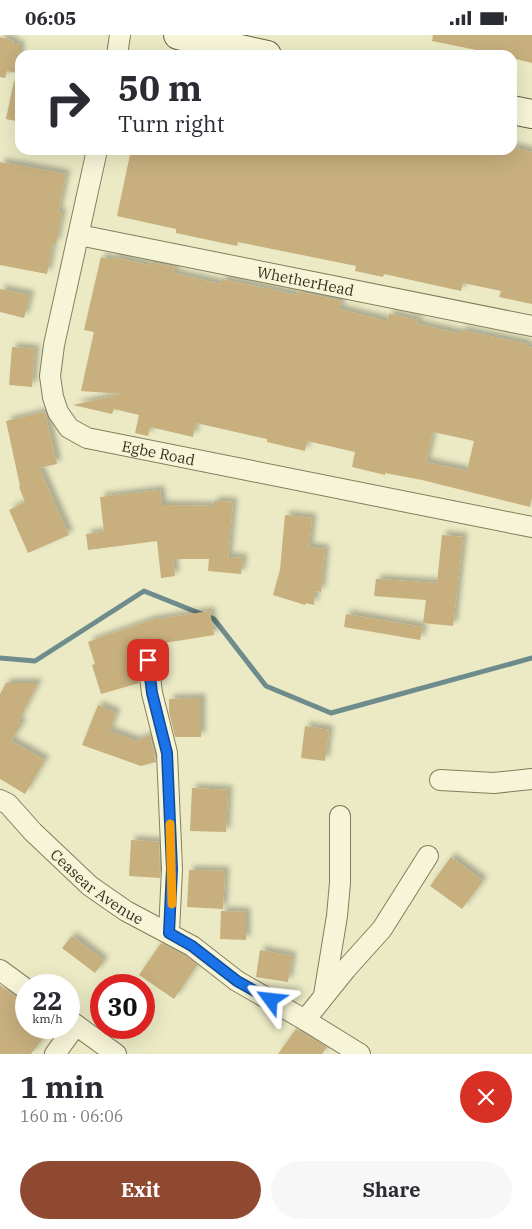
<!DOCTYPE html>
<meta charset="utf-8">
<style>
body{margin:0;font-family:"IBM Plex Serif",serif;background:#f7f7f7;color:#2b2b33;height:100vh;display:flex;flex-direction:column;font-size:19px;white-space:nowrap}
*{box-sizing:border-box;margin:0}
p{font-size:16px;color:#7c7c81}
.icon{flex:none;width:28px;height:28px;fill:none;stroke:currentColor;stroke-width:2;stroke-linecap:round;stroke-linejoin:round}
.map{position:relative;height:1019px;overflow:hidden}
.side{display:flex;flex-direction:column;background:#fff;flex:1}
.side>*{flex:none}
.top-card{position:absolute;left:15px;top:15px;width:502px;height:105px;border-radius:15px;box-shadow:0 5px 20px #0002;background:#fff;color:#2b2b33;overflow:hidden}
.speed{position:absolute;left:15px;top:939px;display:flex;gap:10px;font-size:25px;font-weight:700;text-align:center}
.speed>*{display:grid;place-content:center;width:65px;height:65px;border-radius:50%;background:#fff;box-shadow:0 5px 20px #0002;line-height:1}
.speed small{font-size:12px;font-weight:400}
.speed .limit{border:8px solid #d22;background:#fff;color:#111}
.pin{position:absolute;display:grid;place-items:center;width:42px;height:42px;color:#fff;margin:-21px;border-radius:10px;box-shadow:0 2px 8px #0006}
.me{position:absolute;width:55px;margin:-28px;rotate:300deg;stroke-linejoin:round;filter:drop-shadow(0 0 4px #0008)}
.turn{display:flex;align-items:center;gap:18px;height:105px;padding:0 20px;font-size:22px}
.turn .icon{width:65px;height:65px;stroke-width:2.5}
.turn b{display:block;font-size:35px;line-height:42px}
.round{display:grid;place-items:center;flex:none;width:52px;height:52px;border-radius:26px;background:#f7f7f7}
.summary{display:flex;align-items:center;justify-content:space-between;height:85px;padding:0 20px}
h1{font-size:30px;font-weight:700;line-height:38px}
.primary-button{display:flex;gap:10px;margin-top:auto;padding:10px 20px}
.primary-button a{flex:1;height:58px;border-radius:30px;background:#904931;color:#fff;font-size:20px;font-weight:700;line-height:58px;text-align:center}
.primary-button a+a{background:#f7f7f7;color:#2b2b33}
.status{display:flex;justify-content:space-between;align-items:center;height:35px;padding:0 25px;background:#fff;direction:ltr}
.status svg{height:14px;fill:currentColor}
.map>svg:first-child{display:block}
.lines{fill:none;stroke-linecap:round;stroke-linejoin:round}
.stream{stroke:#6e8c8c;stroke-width:5}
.building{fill:#c7af7e;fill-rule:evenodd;filter:url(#shadow)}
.street-casing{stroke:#857d5d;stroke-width:22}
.secondary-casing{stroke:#675d40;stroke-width:30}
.street{stroke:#f6f5d8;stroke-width:20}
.secondary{stroke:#f6f5d8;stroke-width:28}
.route-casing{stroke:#114b97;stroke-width:12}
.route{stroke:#1a73e8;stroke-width:9}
.slow{stroke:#f59e0b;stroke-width:9}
.labels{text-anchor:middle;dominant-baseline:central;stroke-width:4;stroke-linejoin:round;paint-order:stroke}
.street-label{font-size:15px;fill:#36301f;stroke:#f3f2d4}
</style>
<div class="status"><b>06:05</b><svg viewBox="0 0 49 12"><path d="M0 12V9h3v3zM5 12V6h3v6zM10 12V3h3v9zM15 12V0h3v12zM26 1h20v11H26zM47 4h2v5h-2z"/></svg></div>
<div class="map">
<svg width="532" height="1019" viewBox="0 0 532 1019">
<defs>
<filter id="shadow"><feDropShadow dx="4.5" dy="-4.5" stdDeviation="2.5" flood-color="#0004"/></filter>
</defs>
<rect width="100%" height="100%" fill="#ebeac5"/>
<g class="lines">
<path class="stream" d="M0,623L35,626L144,556L214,584L266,651L331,678L532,623"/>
</g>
<g class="building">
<path d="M433,0H532V28L512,23V20H501L432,6Z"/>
<path d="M0,2L14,6L13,9L20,10V39L7,36L5,43L0,42Z"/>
<path d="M14,46L20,47V87L6,84Z"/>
<path d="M512,112L532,117V269L499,262L501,256L463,248L461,256L384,239L383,242L355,236L356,231L238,207L237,211L176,198V194L117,181L131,115H512Z"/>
<path d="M0,127L66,139L58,177L62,178L56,208H53L47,239L0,230Z"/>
<path d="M101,222L113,225L114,222L148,230L149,227L175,232L173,238L221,249L222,244L297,260L298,256L305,258L341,266L339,274L387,286L389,279L418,285L417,289L461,299V295L527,309V311L532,313V462L530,472L422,445L385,438V440L352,432L355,417L307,406L305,416L267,407V404L196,388L193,402L150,392L148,401L135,398L139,380L114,374L112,379L73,370L122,359L81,356L94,297L84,295ZM433,397L474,406L467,436L426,427Z"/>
<path d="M0,254L30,260L24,283L0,277Z"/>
<path d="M12,312L35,314L32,352L9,350Z"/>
<path d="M45,377L57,429L39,433L69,500L28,518L9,475L25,467L19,452L20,451L6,386Z"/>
<path d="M160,455L162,470L213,471L214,466L233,467L228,522L243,523L241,539L208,536L209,524H173L175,541L161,543L157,506L88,515L86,499L104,497L100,462Z"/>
<path d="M285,480L312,483L309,512L325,514L321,557L315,556L314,570L306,568L305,570L273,560L280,535Z"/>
<path d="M442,500L463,502L453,591L423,588L426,565L374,561L376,544L437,548Z"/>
<path d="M210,576L214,600L140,612L141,615L137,620L136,626L139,648L101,659L92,630L95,629L88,607L151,585Z"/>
<path d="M346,579L423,592L420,605L344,592Z"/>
<path d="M6,648H38L18,687L22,689L11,706L45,725L25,759L0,744V659Z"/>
<path d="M201,663V702H175L169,677V664Z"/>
<path d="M98,670L116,678L109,696L136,706L150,700L156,727L141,731L82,710Z"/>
<path d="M305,691L329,695L325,726L301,723Z"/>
<path d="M192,753L228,755L226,797L190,796Z"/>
<path d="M131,805L159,807L160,843L129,841Z"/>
<path d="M451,822L483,846L462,874L430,851Z"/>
<path d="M189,835L225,836L223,874L187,872Z"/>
<path d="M221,876L246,877V905L220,904Z"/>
<path d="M72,901L104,926L95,938L62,913Z"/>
<path d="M161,908L186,921L197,930L174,964L139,940Z"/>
<path d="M260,915L292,921L288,947L256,942Z"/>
<path d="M0,950L19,964L26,966V992H51L31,1019H0Z"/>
<path d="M296,994L327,1012L322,1019H278Z"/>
</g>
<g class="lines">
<g class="street-casing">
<g id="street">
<path d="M117,20L120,0"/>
<path id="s1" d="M97,115L54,310L50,341L53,362L58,377L69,393L87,403L532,492"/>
<path id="s2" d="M79,200L532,291"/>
<path d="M148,625L152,658L167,718L172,834L169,897"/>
<path d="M440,745L494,748L532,744"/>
<path id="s3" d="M0,765L8,769L33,797L90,851L126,876L192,911L237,946L305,985L360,1019"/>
<path d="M0,935L26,954"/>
<path d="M324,960L337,881L340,848V781"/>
<path d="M69,985L116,1019"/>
<path d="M305,985L346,934L382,894L428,821"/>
<path d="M55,1019L76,990"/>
</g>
</g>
<g class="secondary-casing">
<g id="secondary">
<path d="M178,0L267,20"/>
<path d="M512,75L532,79"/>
</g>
</g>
<use href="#street" class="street"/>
<use href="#secondary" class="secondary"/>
</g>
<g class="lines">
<g class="route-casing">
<path id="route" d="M148,625L152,658L167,718L172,834L169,898L192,911L237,946L271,965"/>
</g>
<use href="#route" class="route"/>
<path class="slow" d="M170,789L172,869"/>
</g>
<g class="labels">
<g class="street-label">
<text stroke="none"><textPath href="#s2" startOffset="231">WhetherHead</textPath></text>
<text stroke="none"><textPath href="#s1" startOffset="381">Egbe Road</textPath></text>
<text stroke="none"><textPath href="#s3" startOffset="131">Ceasear Avenue</textPath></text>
</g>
</g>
</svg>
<div class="speed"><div>22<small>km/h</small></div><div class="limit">30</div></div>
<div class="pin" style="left:148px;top:625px;background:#d93025"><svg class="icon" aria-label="arrive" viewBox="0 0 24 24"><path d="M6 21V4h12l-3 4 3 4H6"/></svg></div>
<svg class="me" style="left:271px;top:965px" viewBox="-20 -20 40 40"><path d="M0-17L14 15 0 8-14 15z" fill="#1a73e8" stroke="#fff" stroke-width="4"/></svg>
<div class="top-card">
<div class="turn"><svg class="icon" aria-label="right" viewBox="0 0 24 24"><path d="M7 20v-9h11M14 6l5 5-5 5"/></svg><div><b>50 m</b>Turn right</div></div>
</div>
</div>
<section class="side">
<div class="summary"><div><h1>1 min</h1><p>160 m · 06:06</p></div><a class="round" style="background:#d93025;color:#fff"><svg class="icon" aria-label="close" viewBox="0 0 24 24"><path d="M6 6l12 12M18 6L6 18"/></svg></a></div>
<div class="primary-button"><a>Exit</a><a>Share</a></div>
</section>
